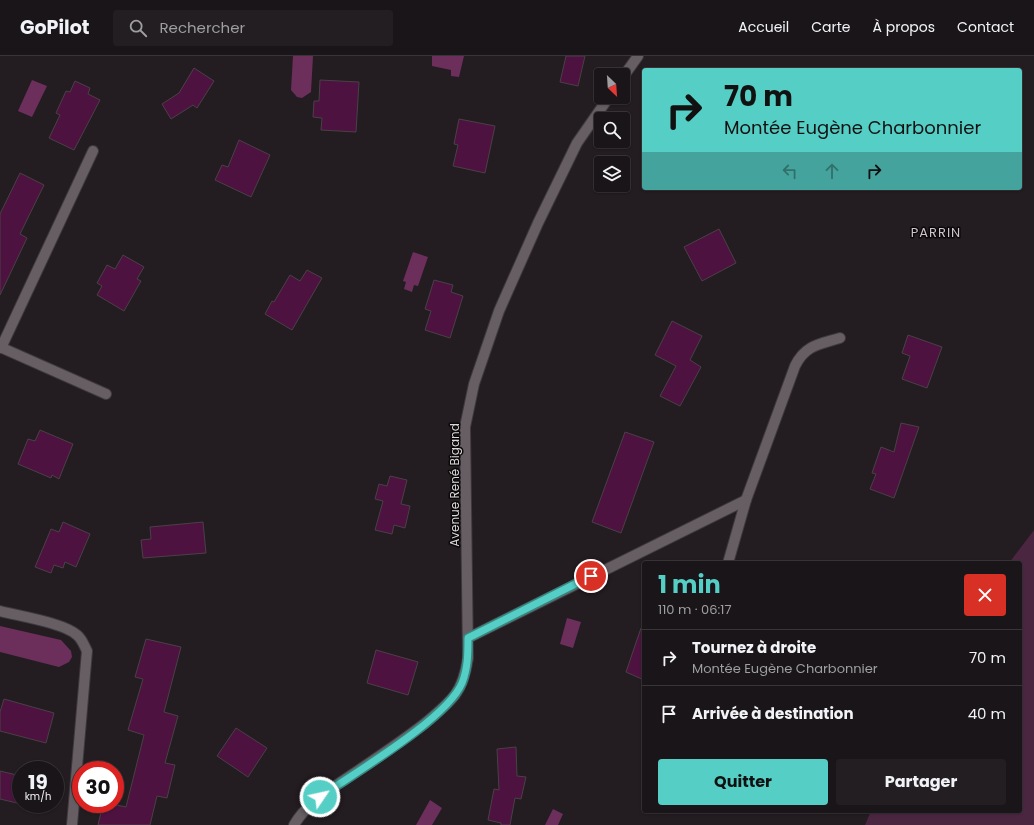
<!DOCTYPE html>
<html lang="fr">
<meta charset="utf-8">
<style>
body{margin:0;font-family:Poppins,sans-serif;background:#231e22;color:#f1f3f6;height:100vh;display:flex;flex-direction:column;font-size:15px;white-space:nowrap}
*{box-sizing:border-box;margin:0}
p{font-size:13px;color:#9f9fa2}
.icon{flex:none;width:22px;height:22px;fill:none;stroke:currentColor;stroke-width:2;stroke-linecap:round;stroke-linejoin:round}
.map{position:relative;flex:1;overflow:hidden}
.sheet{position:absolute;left:642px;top:505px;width:380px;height:252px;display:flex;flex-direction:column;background:#1a1519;border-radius:4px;box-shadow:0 1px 3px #0004,0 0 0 1px #383438}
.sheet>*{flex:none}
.top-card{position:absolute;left:642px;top:12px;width:380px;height:122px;border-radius:4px;box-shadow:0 1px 3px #0004,0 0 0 1px #383438;background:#55cec5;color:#111;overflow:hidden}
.needle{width:26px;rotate:155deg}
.buttons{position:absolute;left:594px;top:12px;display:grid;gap:8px}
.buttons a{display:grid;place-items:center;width:36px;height:36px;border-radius:4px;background:#1a1519;box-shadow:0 1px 3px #0004,0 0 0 1px #383438;font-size:20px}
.speed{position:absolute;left:12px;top:705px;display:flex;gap:8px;font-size:20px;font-weight:700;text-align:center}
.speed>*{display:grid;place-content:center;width:52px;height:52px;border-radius:50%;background:#1a1519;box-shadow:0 1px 3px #0004,0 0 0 1px #383438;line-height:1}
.speed small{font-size:10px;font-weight:400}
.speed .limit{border:6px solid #d22;background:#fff;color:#111}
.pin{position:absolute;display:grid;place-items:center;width:34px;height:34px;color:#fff;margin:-17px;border:2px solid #fff;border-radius:50%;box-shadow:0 1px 4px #0007}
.me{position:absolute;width:44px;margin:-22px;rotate:56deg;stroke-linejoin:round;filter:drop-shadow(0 0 3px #0008)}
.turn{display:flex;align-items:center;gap:14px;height:84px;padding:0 16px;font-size:18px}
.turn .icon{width:52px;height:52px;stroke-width:2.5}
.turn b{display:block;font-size:28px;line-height:34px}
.lanes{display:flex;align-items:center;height:38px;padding:0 16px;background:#0003;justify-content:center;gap:20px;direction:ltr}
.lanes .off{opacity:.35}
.round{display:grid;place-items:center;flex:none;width:42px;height:42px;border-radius:4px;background:#231e22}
.overview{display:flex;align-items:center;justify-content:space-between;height:68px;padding:0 16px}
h1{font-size:24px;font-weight:700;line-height:30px;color:#55cec5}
.cta{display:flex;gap:8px;margin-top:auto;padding:8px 16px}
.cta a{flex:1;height:46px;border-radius:4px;background:#55cec5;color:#111;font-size:16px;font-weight:700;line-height:46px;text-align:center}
.cta a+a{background:#231e22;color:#f1f3f6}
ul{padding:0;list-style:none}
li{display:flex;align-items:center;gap:12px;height:56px;padding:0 16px;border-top:1px solid #383438}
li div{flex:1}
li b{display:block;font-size:15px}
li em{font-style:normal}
header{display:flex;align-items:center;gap:24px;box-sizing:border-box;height:56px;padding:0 20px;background:#1a1519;border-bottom:1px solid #383438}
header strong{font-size:19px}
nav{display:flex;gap:22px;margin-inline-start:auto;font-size:14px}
.search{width:280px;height:36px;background:#231e22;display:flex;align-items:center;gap:10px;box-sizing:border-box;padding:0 14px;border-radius:4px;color:#9f9fa2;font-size:15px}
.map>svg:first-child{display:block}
.green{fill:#4b2641}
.water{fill:#6c2f5c}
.building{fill:#4e1240;stroke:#494146}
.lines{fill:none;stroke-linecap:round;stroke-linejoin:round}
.minor-casing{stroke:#3e393c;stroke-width:12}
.minor{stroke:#665e63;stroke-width:10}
.route-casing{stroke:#378680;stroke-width:10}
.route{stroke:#55cec5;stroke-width:7}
.labels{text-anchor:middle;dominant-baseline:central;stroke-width:3;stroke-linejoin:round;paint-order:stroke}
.street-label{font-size:12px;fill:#ddd9db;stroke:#0a0809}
.neighbourhood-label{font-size:13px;letter-spacing:1px;fill:#cec4ca;stroke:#0a0809}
</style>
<header>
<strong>GoPilot</strong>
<div class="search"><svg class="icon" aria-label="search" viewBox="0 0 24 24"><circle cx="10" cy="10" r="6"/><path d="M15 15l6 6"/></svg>Rechercher</div>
<nav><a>Accueil</a><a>Carte</a><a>À propos</a><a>Contact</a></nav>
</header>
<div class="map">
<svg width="1034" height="769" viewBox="0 0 1034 769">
<rect width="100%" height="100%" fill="#231c21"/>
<path class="green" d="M1034,474V769H865L871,755H1020V507H1009Z"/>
<g class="water">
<path d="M293,0H313L311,36L302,42L297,41L291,34Z"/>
<path d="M432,0H464L459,21L451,20V14L432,10Z"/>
<path d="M32,24L47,30L32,61L18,55Z"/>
<path d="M413,196L428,201L418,230L414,229L412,236L404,233L406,226L403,225Z"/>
<path d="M567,562L581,566L573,592L560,588Z"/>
<path d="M0,570L61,584L71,595L72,601L69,606L59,611L0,596Z"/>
<path d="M430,744L442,752L432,769H416Z"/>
<path d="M553,753L563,758L558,769H545Z"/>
</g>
<g class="building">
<path d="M566,0H585L578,30L560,26Z"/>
<path d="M194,12L214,25L197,52L193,49L171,63L162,48L179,37Z"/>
<path d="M320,24L359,26L356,76L321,74L322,62L313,61L314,45H319Z"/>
<path d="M75,25L90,32L88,38L100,44L74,94L49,82L60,59L56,57L66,35L70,36Z"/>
<path d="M459,63L495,70L485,117L453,110L458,89L454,88Z"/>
<path d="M239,84L270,99L251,141L215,124L222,109L228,111Z"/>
<path d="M20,117L44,129L20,178L27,182L0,239V158Z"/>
<path d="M719,173L736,207L702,225L684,191Z"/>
<path d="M123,199L144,211L137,223L141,225L124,255L97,239L102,230L97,227L107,209L115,213Z"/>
<path d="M307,214L322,222L292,274L265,258L272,245L274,246L290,219L300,225Z"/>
<path d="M434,224L453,229L451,236L463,240L450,282L425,274L431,255L425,253Z"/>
<path d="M672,265L702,280L690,304L701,311L680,350L660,340L676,310L655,299Z"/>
<path d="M908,279L942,291L927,332L902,323L910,300L902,297Z"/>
<path d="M901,367L919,371L894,442L870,433L876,418L872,417L881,391L894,396Z"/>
<path d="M40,374L73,388L59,423L52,419L51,422L18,408L28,383L35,385Z"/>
<path d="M625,376L654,386L621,477L592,466Z"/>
<path d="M390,420L407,424L401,448L410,450L405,472L394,469L392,478L375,474L383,445L375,443L379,428L387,430Z"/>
<path d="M63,466L90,478L76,511L65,506L63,512L54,509L51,517L35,511L51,473L59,476Z"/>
<path d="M203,466L206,497L143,502L141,484L151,483L150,471Z"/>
<path d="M641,572H644V624L626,616Z"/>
<path d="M146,583L181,591L164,656L178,660L165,707L175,709L167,742L157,740L150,769H98L103,748H112L126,751L144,679L128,674L143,623L135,621Z"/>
<path d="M376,594L418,606L408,639L367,627Z"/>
<path d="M4,643L54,657L46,687L0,675V656Z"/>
<path d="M236,672L267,692L248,721L217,700Z"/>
<path d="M516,691L517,720L526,721L521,743L515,742L510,769H501V767L488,764L494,733L499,734L497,693Z"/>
<path d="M0,715L21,720V748L0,743Z"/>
</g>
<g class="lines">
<g class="minor-casing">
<g id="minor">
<path d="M623,21L638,0"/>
<path d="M0,291L106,338"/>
<path d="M1,292L93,95"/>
<path d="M728,507L746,444L795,310C805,289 820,288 840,282"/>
<path d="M0,555C19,560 64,567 77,579C82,583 84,589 87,595L72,769"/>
<path d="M468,582L746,444"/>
<path d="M294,769C305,750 323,738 341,726C369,707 397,689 424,668C435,659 446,650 455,639C463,628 466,615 468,602L465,371L474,328L499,255L538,167L577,87L609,41"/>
</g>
</g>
<use href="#minor" class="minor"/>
</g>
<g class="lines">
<g class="route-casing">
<path id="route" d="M320,741C354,717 447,663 462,627C468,612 468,597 468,582L591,520"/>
</g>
<use href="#route" class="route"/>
</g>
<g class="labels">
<g class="street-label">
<text transform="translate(454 429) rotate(-90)">Avenue René Bigand</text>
</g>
<g class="neighbourhood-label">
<text x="936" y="176">PARRIN</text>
</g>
</g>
</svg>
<div class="buttons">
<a><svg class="needle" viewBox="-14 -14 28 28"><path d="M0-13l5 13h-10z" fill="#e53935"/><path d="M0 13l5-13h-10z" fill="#9f9fa2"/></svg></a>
<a><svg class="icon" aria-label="search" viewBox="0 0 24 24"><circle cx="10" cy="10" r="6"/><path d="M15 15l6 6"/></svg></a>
<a><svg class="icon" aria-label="layers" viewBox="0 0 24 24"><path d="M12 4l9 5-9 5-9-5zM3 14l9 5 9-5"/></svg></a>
</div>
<div class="speed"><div>19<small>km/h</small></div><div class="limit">30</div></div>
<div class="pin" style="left:591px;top:520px;background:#d93025"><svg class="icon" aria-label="arrive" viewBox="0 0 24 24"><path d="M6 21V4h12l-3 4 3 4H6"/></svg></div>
<svg class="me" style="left:320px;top:741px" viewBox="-20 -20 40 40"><circle r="17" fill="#55cec5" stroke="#fff" stroke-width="3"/><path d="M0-11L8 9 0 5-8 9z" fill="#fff"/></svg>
<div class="top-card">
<div class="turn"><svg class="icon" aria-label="right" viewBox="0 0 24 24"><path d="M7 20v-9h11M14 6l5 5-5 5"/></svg><div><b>70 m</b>Montée Eugène Charbonnier</div></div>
<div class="lanes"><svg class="icon off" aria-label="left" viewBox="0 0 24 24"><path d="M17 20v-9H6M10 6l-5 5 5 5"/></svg><svg class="icon off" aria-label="ahead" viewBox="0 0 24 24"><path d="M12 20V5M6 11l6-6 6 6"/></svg><svg class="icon" aria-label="right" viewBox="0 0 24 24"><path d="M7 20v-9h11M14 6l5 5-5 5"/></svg></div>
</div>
<section class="sheet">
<div class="overview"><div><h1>1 min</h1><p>110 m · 06:17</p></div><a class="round" style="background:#d93025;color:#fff"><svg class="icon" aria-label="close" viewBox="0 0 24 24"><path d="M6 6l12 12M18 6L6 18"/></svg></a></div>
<ul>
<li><svg class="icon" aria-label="right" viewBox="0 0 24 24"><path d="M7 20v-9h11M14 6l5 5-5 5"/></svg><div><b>Tournez à droite</b><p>Montée Eugène Charbonnier</p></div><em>70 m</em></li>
<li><svg class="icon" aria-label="arrive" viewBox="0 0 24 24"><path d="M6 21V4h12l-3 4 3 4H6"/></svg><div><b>Arrivée à destination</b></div><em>40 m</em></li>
</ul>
<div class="cta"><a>Quitter</a><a>Partager</a></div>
</section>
</div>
